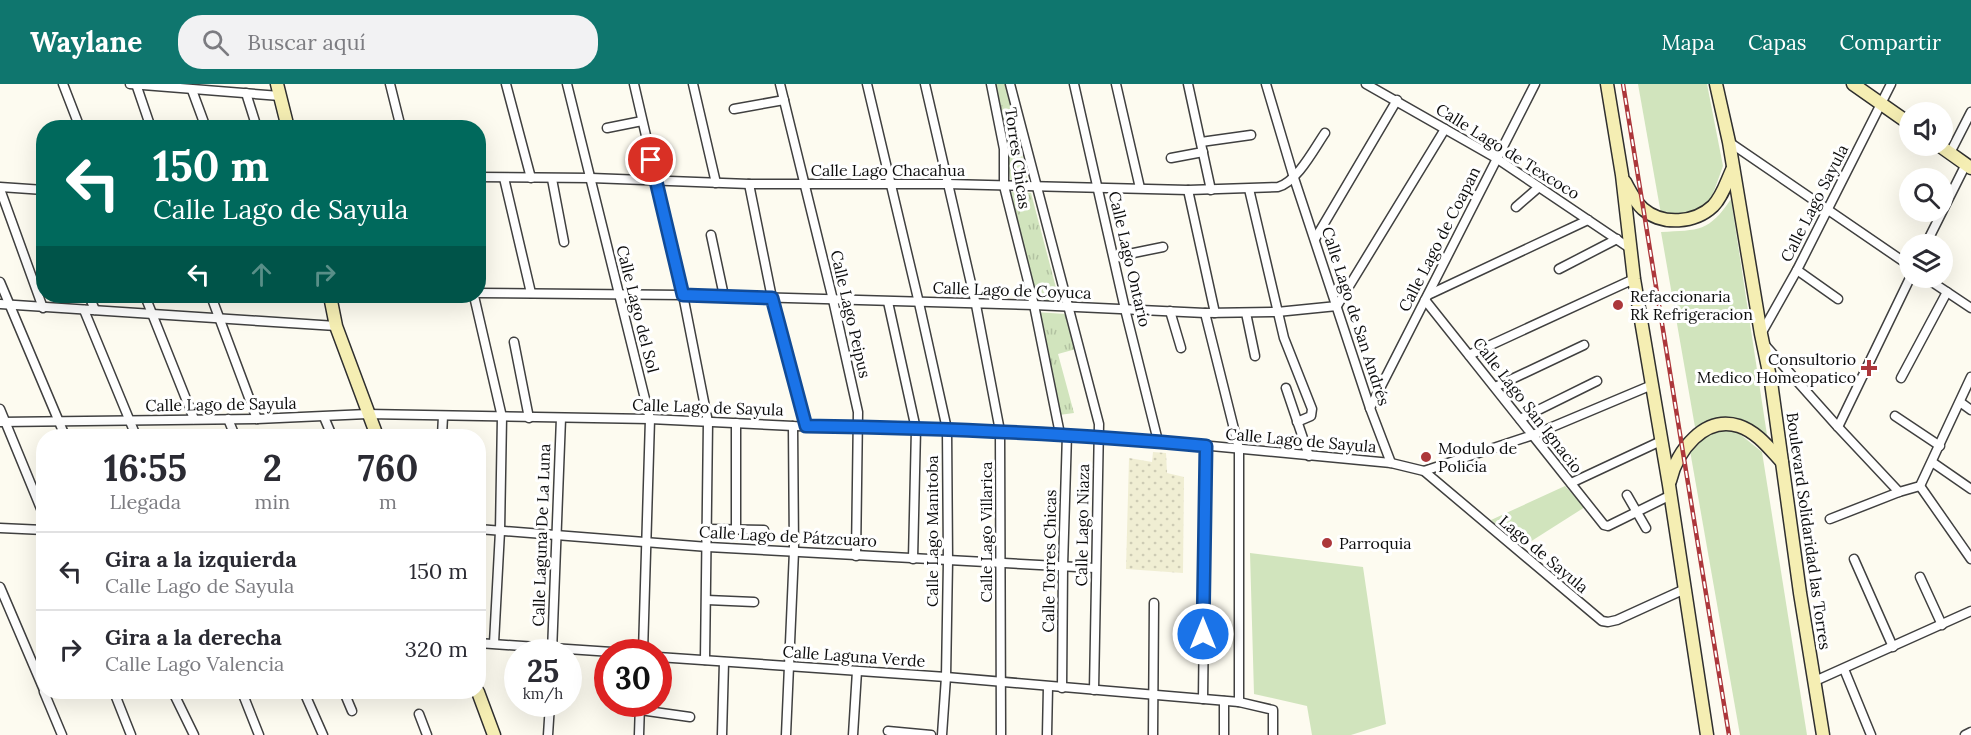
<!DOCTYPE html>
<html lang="es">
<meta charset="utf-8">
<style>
body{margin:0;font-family:Lora,serif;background:#f2f2f3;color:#2b2b33;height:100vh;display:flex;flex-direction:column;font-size:22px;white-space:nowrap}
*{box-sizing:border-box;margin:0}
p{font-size:20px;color:#7c7c81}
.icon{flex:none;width:33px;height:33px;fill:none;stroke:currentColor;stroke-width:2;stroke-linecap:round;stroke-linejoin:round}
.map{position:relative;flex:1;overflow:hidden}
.panel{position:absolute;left:36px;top:345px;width:450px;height:270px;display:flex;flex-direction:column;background:#fff;border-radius:24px;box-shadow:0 6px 24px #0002}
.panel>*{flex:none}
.guide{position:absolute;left:36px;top:36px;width:450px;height:183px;border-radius:24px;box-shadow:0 6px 24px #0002;background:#00695c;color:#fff;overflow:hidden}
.controls{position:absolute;left:1899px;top:18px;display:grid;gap:12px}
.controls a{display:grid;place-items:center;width:54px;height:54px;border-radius:50%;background:#fff;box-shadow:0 6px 24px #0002;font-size:30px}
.speed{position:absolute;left:504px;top:555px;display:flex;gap:12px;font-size:30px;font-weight:700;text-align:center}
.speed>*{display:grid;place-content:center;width:78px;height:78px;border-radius:50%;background:#fff;box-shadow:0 6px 24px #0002;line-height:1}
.speed small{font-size:15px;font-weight:400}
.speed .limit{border:9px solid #d22;background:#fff;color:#111}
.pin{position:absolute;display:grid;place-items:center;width:51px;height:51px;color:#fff;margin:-26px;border:3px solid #fff;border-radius:50%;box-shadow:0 2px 6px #0007}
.me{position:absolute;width:66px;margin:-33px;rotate:0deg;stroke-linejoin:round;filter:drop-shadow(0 0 4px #0008)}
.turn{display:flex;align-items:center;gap:21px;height:126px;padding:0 18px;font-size:27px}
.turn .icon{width:78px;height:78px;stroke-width:2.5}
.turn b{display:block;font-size:42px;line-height:51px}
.lanes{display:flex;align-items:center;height:57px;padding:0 18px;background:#0003;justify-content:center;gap:30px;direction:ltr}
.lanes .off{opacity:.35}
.eta{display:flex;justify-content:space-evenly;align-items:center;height:102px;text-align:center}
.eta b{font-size:36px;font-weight:800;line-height:42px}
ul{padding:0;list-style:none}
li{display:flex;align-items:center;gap:18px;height:78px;padding:0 18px;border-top:2px solid #e1e1e2}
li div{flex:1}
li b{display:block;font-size:22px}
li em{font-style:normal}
header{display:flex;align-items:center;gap:36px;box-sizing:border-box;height:84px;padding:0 30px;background:#0f766e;color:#fff}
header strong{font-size:28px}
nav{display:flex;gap:33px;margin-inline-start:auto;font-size:21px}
.search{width:420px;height:54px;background:#f2f2f3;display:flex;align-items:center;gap:15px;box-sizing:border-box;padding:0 21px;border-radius:24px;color:#7c7c81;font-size:22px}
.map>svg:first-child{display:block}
.farmland{fill:url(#farmland-dots)}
.grass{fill:#d1e4bd}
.park{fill:url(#park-tufts)}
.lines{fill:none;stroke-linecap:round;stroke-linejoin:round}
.street-casing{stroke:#404040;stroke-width:11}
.secondary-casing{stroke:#2f2f2f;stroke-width:15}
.street{stroke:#fff;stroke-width:8}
.secondary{stroke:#f5eeb3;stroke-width:12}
.rail-casing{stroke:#ac373b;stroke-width:4.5}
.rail{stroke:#fff;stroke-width:2;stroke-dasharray:7;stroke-linecap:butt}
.route-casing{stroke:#114b97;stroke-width:15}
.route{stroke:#1a73e8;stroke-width:10}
.poi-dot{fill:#ac373b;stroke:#fff;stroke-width:2}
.labels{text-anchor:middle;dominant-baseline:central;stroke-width:6;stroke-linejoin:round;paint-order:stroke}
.street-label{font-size:16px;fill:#0d0d0d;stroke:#fff}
.poi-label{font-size:16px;fill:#0d0d0d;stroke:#fff;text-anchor:start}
</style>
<header>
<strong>Waylane</strong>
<div class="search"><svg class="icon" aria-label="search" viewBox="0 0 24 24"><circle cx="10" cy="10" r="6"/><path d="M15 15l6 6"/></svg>Buscar aquí</div>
<nav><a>Mapa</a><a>Capas</a><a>Compartir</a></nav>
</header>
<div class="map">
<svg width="1971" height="651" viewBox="0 0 1971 651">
<defs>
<pattern id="farmland-dots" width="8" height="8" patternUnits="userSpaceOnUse" patternTransform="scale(1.5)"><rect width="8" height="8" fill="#f0eed3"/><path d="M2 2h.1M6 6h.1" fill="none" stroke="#cdcbb4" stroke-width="1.8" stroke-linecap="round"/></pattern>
<pattern id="park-tufts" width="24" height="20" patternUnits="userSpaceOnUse" patternTransform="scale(1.5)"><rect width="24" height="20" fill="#d1e4bd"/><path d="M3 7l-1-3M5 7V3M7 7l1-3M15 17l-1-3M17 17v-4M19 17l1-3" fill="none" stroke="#b2c2a1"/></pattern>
</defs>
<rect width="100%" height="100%" fill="#fdfbf0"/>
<path class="farmland" d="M1153,368L1166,369L1167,389L1184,393L1183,489L1126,485L1129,374L1152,378Z"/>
<g class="grass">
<path d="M1638,0H1707L1723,82L1709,121L1687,132L1661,130Z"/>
<path d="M1731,115L1767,351L1740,336L1695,343L1661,148C1699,146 1709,148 1731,115Z"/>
<path d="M1731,343L1762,368L1807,651H1740L1689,361L1701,351Z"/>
<path d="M1565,402L1585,423L1522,463L1491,436Z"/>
<path d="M1250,469L1363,483L1386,640L1351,651H1312L1307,622L1254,610Z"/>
</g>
<g class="park">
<path d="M993,0H1007L1028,99H1011Z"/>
<path d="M1011,108L1031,109L1060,219L1037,218Z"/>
<path d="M1035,228L1066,230L1076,265L1058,270L1074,329L1059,331Z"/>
</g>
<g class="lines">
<g class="street-casing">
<g id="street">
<path d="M63,0L80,44"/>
<path d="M130,0L280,12"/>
<path d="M136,0L151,44"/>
<path d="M390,0L401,44"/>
<path d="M506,0L531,94"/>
<path d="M567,0L650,335L643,568"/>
<path d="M634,0L683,211L708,338L705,576"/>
<path d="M693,0L716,99"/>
<path d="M780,0L833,216L858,328L856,472"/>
<path d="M867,0L919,219L947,345L948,477L946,593L942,651"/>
<path d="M925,0L976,221L1000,347L1001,651"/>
<path d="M991,0L1004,65V102L1034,221L1060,350"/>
<path d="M1010,0L1099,340L1094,606"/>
<path d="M1074,0L1125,225L1158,357"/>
<path d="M1116,0L1140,104"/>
<path d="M1188,0L1211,106"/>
<path d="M1266,0L1294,94L1370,324L1391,379"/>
<path d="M1366,0L1496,74L1631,165"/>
<path d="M192,6L206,44"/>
<path d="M246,9L257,44"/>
<path d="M734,25L784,16"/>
<path d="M607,44L642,37"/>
<path d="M1201,58L1251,51"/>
<path d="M1729,58L1910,182"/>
<path d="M1950,69L1971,28"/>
<path d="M1171,74L1203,68"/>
<path d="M478,93L591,94L749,100H947L1188,106L1278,103C1297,98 1314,65 1325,49"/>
<path d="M504,94L531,209"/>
<path d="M552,95L564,158"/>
<path d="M749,100L772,214L806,342"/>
<path d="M0,103L44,106"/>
<path d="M0,105L43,224"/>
<path d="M1249,105L1284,254L1312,325L1311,332L1297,338"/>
<path d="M1188,106L1215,229"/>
<path d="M1516,123L1539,103"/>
<path d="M711,151L724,212"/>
<path d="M1315,155L1397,16"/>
<path d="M1926,160L1966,80"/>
<path d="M1114,173L1163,163"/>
<path d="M1559,185L1617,155"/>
<path d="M1797,186L1838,215"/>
<path d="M1926,194L1971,224"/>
<path d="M0,198L65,352"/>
<path d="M478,209L683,211L1034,221L1205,229L1277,228L1337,222L1445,45"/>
<path d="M1428,211L1588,136"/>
<path d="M89,212L95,226"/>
<path d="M145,212L194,335"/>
<path d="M211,212L257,335"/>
<path d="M474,212L502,333L500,447L494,559"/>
<path d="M1425,216L1604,441L1608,442L1671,411"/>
<path d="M888,218L916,345L913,475"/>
<path d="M0,220L336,242"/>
<path d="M84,226L136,352"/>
<path d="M1170,227L1181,264"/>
<path d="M1205,229L1239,365V618"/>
<path d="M1246,229L1255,272"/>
<path d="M1761,250L1797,186L1891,0"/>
<path d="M514,258L529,334"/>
<path d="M1764,260L1838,343L1899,408"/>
<path d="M1469,271L1634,195"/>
<path d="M1901,294L1947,208"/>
<path d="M1495,303L1584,261"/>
<path d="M1286,304L1309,372"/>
<path d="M1960,318L1971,326"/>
<path d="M1370,324L1535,0"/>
<path d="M0,325L44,432"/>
<path d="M1895,332L1940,362"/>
<path d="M324,333L332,352"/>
<path d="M228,335L235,352"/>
<path d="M1520,335L1597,297"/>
<path d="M0,338L257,335L367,330L650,335L793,342L947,345L1060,350L1158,357L1391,379L1424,387L1602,537L1608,538L1617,536L1685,505"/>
<path d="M736,339V445"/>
<path d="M1838,343L1910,194"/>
<path d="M442,352L443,332"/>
<path d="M1932,378L1971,405"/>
<path d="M1424,387L1533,351L1652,301"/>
<path d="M1571,399L1661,357"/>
<path d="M1920,402L1971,475"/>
<path d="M1627,411L1646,444"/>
<path d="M1830,435L1899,408L1920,402L1971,293"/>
<path d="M0,444L44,446"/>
<path d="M478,445L708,463L1095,484"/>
<path d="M708,445L764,446"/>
<path d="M1854,475L1893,563"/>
<path d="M1920,493L1942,541"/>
<path d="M0,503L44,606"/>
<path d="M707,516L754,518"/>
<path d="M478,559L612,568"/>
<path d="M552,568L561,334"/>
<path d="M658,573L946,593L1239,618L1273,626V651"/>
<path d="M1844,585L1871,651"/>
<path d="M1815,597L1971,527"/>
<path d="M1062,604L1063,482L1067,350"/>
<path d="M44,608L62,651"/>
<path d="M114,608L131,651"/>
<path d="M173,608L194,651"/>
<path d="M242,608L259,651"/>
<path d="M304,608L323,651"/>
<path d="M344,608L352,627"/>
<path d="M1203,615L1206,362"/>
<path d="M640,626L690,633"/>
<path d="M419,630L427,651"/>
<path d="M888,647L931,651"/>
<path d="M548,651L550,620"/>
<path d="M639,651L640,620"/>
<path d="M722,651L724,578"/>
<path d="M786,651L794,467L793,342"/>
<path d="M853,651L857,587"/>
<path d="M1047,651L1048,603"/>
<path d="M1153,651L1154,519"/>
<path d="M1224,651V617"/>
<path d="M1965,651L1971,648"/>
</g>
</g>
<g class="secondary-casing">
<g id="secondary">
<path d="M277,0L288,44"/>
<path d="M1607,0L1622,91L1634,195L1669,401L1707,651"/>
<path d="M1716,0L1729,58L1761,250L1771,298L1800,509L1823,651"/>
<path d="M1853,0L1910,40"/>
<path d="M1940,62L1971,84"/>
<path d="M1625,98C1630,107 1635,118 1643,125C1663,142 1695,139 1713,122C1723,112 1727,96 1733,84"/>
<path d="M330,212L336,242L377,352"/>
<path d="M1670,397C1677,367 1704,331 1739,342C1757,348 1769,364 1782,378"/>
<path d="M478,608L494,651"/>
</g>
</g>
<use href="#street" class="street"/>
<use href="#secondary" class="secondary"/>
<g class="rail-casing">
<path id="rail" d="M1623,0L1729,651"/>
</g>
<use href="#rail" class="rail"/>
</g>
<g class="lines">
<g class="route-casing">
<path id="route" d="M651,76L683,211L772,214L806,342C940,344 1073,349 1206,362L1203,550"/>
</g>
<use href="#route" class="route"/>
</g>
<g class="poi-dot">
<circle cx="1618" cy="221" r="6"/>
<path d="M1866 275h6v6h6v6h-6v6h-6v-6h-6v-6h6z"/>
<circle cx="1426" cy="373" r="6"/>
<circle cx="1327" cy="459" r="6"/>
</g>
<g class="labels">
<g class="street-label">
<text transform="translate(1508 67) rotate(32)">Calle Lago de Texcoco</text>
<text transform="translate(1018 74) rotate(82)">Torres Chicas</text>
<text x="888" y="86">Calle Lago Chacahua</text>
<text transform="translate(1814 119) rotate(-63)">Calle Lago Sayula</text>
<text transform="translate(1439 155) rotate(-63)">Calle Lago de Coapan</text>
<text transform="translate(1130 175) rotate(77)">Calle Lago Ontario</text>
<text transform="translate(1012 206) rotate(2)">Calle Lago de Coyuca</text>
<text transform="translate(638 225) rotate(76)">Calle Lago del Sol</text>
<text transform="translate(851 230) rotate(77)">Calle Lago Peipus</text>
<text transform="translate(1356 232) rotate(72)">Calle Lago de San Andrés</text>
<text transform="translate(221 320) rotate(-1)">Calle Lago de Sayula</text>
<text transform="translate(1528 321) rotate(52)">Calle Lago San Ignacio</text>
<text transform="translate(708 323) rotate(2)">Calle Lago de Sayula</text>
<text transform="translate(1301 356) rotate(5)">Calle Lago de Sayula</text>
<text transform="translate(1082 441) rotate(-89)">Calle Lago Niaza</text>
<text transform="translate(932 447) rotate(-90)">Calle Lago Manitoba</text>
<text transform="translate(1809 447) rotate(82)">Boulevard Solidaridad las Torres</text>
<text transform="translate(986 448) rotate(-90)">Calle Lago Villarica</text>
<text transform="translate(541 451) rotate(-88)">Calle Laguna De La Luna</text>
<text transform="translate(788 452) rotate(3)">Calle Lago de Pátzcuaro</text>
<text transform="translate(1544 470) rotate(40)">Lago de Sayula</text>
<text transform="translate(1049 477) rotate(-89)">Calle Torres Chicas</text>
<text transform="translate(854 572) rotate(4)">Calle Laguna Verde</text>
</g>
<g class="poi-label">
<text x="1630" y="212">Refaccionaria<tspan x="1630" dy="18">Rk Refrigeracion</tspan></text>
<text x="1856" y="275" text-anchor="end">Consultorio<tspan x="1856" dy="18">Medico Homeopatico</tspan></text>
<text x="1438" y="364">Modulo de<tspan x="1438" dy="18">Policia</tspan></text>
<text x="1339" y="459">Parroquia</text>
</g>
</g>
</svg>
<div class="controls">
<a><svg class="icon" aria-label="sound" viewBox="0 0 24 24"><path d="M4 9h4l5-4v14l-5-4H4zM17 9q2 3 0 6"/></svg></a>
<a><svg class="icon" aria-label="search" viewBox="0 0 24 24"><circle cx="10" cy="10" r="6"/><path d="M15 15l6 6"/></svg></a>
<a><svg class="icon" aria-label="layers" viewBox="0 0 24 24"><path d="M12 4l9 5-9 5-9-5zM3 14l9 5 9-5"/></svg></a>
</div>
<div class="speed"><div>25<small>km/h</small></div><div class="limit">30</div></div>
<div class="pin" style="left:651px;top:76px;background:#d93025"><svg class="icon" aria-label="arrive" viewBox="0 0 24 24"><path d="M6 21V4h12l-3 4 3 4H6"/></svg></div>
<svg class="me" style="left:1203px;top:550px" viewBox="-20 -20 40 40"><circle r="17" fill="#1a73e8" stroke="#fff" stroke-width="3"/><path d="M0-11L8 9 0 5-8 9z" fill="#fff"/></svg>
<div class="guide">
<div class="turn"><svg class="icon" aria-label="left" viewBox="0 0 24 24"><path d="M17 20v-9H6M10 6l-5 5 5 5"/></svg><div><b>150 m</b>Calle Lago de Sayula</div></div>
<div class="lanes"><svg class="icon" aria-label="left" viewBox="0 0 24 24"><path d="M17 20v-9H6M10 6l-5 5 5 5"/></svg><svg class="icon off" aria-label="ahead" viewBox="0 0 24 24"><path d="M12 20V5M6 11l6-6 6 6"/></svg><svg class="icon off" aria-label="right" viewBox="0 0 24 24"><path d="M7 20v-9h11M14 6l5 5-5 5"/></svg></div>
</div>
<section class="panel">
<div class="eta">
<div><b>16:55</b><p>Llegada</p></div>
<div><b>2</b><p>min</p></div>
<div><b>760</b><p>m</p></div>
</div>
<ul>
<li><svg class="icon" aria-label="left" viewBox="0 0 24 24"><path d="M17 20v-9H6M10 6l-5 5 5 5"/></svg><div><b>Gira a la izquierda</b><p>Calle Lago de Sayula</p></div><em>150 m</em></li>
<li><svg class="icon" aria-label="right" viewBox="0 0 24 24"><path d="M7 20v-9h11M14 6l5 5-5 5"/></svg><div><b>Gira a la derecha</b><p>Calle Lago Valencia</p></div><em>320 m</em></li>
</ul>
</section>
</div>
